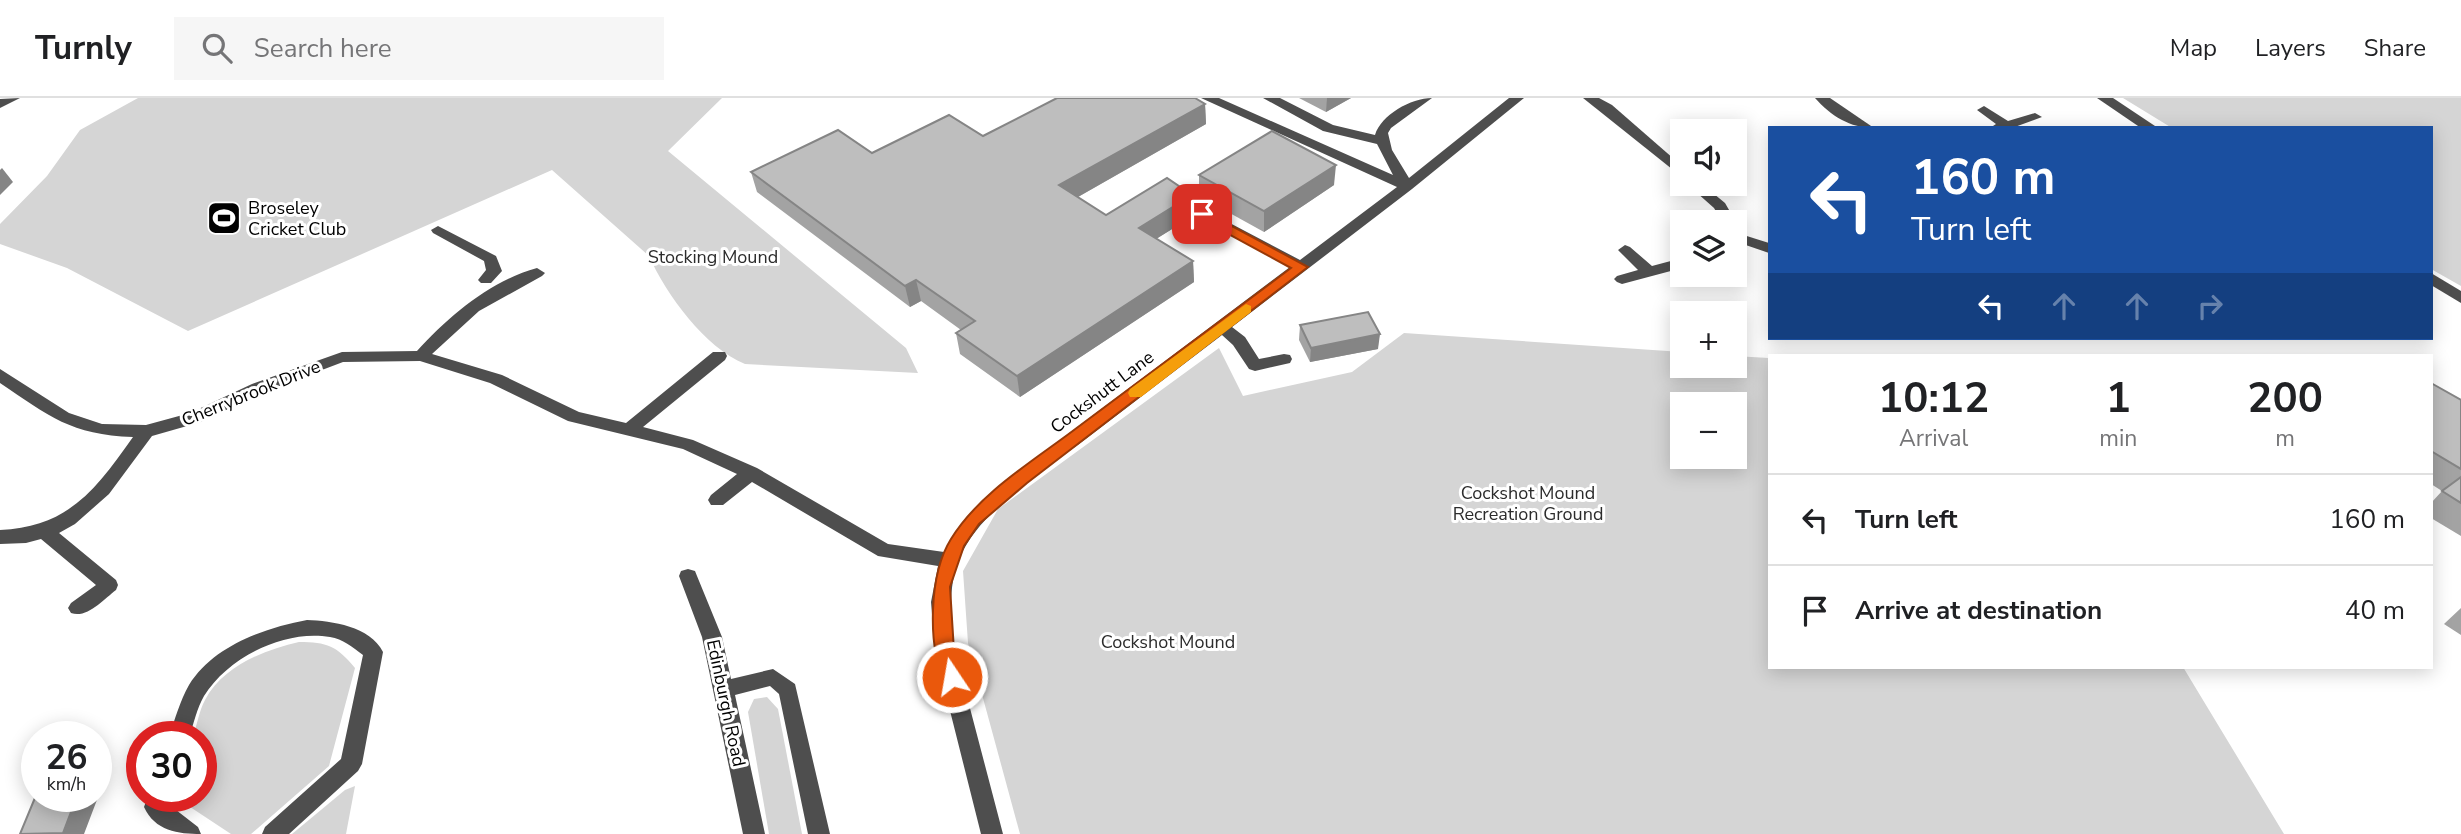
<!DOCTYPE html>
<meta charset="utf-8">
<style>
body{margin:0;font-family:"Nunito Sans",sans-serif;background:#f6f6f6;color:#202124;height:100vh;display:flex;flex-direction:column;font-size:26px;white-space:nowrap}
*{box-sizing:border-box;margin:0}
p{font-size:23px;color:#757577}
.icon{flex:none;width:38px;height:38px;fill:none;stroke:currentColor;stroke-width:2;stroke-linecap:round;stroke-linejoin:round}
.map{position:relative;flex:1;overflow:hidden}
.drawer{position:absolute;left:1768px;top:256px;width:665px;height:315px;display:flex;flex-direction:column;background:#fff;border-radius:0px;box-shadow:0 4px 18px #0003}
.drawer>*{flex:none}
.banner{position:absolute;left:1768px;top:28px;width:665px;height:214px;border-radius:0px;box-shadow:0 4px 18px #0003;background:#1a4fa0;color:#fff;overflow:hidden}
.controls{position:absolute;left:1670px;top:21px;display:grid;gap:14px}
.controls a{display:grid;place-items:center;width:77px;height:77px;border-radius:0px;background:#fff;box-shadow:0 4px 18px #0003;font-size:35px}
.speed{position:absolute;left:21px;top:623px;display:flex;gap:14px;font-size:35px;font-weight:700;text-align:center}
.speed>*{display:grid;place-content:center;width:91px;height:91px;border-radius:50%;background:#fff;box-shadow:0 4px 18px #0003;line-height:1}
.speed small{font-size:18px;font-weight:400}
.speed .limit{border:10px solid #d22;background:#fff;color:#111}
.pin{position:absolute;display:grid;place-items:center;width:60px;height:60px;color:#fff;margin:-30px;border-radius:14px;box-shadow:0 4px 10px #0006}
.me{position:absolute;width:77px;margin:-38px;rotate:348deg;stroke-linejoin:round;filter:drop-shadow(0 0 5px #0008)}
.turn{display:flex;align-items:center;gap:24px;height:147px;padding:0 28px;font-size:32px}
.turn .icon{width:91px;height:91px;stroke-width:2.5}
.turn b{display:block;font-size:49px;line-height:60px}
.lanes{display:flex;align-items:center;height:66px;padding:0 28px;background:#0003;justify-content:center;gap:35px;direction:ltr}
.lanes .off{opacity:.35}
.eta{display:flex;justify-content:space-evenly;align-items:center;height:119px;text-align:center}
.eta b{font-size:42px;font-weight:700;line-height:49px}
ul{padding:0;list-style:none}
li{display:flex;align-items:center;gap:21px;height:91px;padding:0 28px;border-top:2px solid #e0e0e0}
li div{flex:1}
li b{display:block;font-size:26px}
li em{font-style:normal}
header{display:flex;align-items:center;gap:42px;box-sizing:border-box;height:98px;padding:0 35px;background:#fff;border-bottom:2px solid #e0e0e0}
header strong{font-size:33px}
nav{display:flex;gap:38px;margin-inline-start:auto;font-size:24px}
.search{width:490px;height:63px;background:#f6f6f6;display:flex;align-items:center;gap:18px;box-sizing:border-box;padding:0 24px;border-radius:0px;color:#757577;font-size:26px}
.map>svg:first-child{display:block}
.green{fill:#d5d5d5;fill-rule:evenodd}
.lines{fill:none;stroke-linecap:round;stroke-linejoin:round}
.minor{fill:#4e4e4e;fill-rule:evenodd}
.wall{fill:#a3a3a3}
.shaded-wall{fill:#858585}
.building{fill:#bebebe;stroke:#858585;stroke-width:2}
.route{fill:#ea580c;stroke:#983908;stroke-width:2}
.slow{fill:#f59e0b}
.labels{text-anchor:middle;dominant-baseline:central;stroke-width:6;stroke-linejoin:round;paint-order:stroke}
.poi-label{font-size:18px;fill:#000;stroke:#fff;text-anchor:start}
.park-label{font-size:18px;fill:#2c2c2c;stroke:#fff}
.street-label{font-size:18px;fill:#000;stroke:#fff}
</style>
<header>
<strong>Turnly</strong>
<div class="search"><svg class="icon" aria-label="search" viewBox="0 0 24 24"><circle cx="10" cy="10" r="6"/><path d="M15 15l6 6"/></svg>Search here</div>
<nav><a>Map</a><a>Layers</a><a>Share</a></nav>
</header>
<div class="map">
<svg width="2461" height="736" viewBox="0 0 2461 736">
<rect width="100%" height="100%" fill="#fff"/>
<g class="green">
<path d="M138,0H722L668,53L906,250L918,275L745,266C705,250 666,196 649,158L552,72L188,233L67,170L0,146V126L47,78L80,32Z"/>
<path d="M2123,0H2461V188L2431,171V30H2172Z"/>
<path d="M1404,235L1682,254V268H1734V258L1769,260V569H2183L2284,736H1020L968,545L963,473L998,411L1219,250L1243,298L1352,274ZM1682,306H1734V359H1682Z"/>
<path d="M299,544C327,544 337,548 355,570L329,668L251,736H231L175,699L201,698V639H193C197,627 199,613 205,602C223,568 264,552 299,544Z"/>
<path d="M767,599L778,611L802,736H769L748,614L754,601Z"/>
<path d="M355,688L346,736H292L345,692Z"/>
</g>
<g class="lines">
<g class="minor">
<path d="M20,0L0,10V1Z"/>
<path d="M1201,0H1219L1393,77L1377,46L1323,33L1263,0H1280L1333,27L1375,37C1381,17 1411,0 1432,0L1391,30L1388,35L1392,52L1409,80L1509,0H1524L1412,91L1232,229L1245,239L1259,261L1284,256L1290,257L1292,261L1290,265L1255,273L1249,271L1233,247L1222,237C1177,271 1132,306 1087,340C1046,371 981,411 960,459C947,490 951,520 955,553L1003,736H981L935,553L931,504L938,468L878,458L752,384L723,407H711L708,402L711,397L737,376L683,351L568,323L490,285L420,263L343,264L264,294L201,324L152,338L109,396L75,426L59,435L116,482L118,487L116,492C104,501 87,521 71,515L68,510L71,505L96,487L41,441L26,445L0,446V432C69,429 96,391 133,339C71,337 49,318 0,285V271L69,315L102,326L146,327L190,315L252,286L342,254L417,253C449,218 490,183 537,170L545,175L542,178L479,213L432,256L502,277L579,314L626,325L713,254H725L727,258L725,262L643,329L693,342L757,370L888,446L944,454L965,422L1015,376L1290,169L1197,119L1195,116L1197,113H1207L1300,162L1397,89Z"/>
<path d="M1583,0H1599L1612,7L1682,68V79Z"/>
<path d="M1815,0H1830L1874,30C1850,30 1831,18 1815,0Z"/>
<path d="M2097,0H2113L2158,30H2141Z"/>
<path d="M1984,8L2008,23L2035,15L2042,19L2012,30H1990L1996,26L1977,12Z"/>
<path d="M1687,86H1702L1725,105L1736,124L1734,127V124H1722L1714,110Z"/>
<path d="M438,128L496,158L502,173L491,185H481L478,182L486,172L484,163L433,135L431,132Z"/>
<path d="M1734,134L1769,145V155L1734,143Z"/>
<path d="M1625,147L1630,149L1652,168L1682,160V170L1622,186L1617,184L1614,181L1617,178L1638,172L1618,152Z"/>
<path d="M2431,175L2461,193V205L2431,187Z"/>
<path d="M688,471L695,473L697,478L722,539L731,581L773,571L795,586L830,736H808L779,596L770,588L735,597L765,736H743L702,539L679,478L681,473Z"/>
<path d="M307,522C332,523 370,528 383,554L362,666L358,673L289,736H262L265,729L341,661L363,557C352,549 343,541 330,539C285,531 228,559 204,598C197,610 194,625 189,639H169C175,621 180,603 189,587C213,548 264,530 307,522Z"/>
<path d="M148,698H170L167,705L198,729L201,736C178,736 155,733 144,709Z"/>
</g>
</g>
<g class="wall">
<path d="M1299,0H1351L1326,14Z"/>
<path d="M1205,6L1206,26L1078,99L1106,117L1193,118L1156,141L1193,163L1194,184L1020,299L960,256L956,235L961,232L921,203L910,209L757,94L751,74Z"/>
<path d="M1199,77L1334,87L1264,134L1199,98Z"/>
<path d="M1300,227L1378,251L1310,264L1299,242Z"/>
<path d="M2431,285L2461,302V438L2431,420V405L2442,393L2431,386Z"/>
<path d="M2461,510V537L2444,526Z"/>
</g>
<g class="shaded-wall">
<path d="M1327,0H1351L1326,14Z"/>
<path d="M1205,6L1206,26L1062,108L1059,87Z"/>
<path d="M1336,67L1334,87L1264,134V113Z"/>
<path d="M2,70L13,84L0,97V72Z"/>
<path d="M1192,97L1193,118L1140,151L1139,130Z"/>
<path d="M1193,163L1194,184L1020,299L1017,278Z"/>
<path d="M916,182L921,203L910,209L905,188Z"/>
<path d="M1380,236L1378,251L1310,264L1311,250Z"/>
<path d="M96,680L103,686L84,736H58L77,698H96Z"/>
</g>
<g class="building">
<path d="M1057,0H1195L1205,6L1059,87L1106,117L1167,80L1192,97L1139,130L1193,163L1017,278L956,235L975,223L916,182L905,188L751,74L838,32L872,55L949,17L983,38Z"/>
<path d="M1272,33L1336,67L1264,113L1199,77Z"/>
<path d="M1368,214L1380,236L1311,250L1300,227Z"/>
<path d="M2431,285L2461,302V371L2431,353Z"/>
<path d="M2461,379V405L2442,393Z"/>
<path d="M37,695V698H77L63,735L20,736Z"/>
</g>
<path class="route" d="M1202,112L1308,169L1027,385L979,426L964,448L950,489L954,553L961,579L958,585L952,587L945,585C927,547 929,476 951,441C980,394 1035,362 1078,329C1149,276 1220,223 1291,170L1197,119V113Z"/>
<path class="slow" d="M1246,206L1251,208V214L1141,299H1130L1128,295L1130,291Z"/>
<defs>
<g id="stadium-square" transform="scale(1.75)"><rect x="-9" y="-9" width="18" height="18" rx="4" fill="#000" stroke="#fff"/><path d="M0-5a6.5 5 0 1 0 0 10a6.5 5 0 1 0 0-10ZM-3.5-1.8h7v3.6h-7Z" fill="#fff"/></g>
</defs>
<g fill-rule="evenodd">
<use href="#stadium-square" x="224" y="120"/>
</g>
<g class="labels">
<g class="poi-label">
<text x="248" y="110">Broseley<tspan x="248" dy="21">Cricket Club</tspan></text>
</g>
<g class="park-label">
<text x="713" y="159">Stocking Mound</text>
<text x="1528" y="395">Cockshot Mound<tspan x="1528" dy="21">Recreation Ground</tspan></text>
<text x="1168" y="544">Cockshot Mound</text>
</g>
<g class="street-label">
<text transform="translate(1102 294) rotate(-37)">Cockshutt Lane</text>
<text transform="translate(251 295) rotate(-22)">Cherrybrook Drive</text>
<text transform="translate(726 605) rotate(78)">Edinburgh Road</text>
</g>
</g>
</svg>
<div class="controls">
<a><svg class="icon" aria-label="sound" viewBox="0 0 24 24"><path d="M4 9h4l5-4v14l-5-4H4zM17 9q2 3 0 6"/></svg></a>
<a><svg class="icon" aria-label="layers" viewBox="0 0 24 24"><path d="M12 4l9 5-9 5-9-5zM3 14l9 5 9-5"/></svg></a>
<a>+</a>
<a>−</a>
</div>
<div class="speed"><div>26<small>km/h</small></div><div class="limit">30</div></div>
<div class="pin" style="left:1202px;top:116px;background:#d93025"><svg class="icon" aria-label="arrive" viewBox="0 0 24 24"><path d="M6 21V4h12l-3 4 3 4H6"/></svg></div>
<svg class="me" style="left:952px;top:579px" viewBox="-20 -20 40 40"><circle r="17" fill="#ea580c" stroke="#fff" stroke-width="3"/><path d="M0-11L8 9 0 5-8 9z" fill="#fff"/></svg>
<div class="banner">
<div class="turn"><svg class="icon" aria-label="left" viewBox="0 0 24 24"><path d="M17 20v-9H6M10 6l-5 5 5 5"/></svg><div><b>160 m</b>Turn left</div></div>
<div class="lanes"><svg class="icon" aria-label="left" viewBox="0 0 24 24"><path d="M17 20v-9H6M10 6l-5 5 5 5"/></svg><svg class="icon off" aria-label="ahead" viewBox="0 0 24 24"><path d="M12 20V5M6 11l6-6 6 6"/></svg><svg class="icon off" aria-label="ahead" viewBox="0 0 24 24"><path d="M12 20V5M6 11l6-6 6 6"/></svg><svg class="icon off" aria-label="right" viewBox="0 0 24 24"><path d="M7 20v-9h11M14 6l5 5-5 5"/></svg></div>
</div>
<section class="drawer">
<div class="eta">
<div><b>10:12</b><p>Arrival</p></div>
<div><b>1</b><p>min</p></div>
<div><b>200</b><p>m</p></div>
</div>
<ul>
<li><svg class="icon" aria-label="left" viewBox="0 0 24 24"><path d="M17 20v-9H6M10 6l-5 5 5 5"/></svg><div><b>Turn left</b></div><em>160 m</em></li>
<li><svg class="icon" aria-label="arrive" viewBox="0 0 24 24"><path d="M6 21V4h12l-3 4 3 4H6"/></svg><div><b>Arrive at destination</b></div><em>40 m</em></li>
</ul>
</section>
</div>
